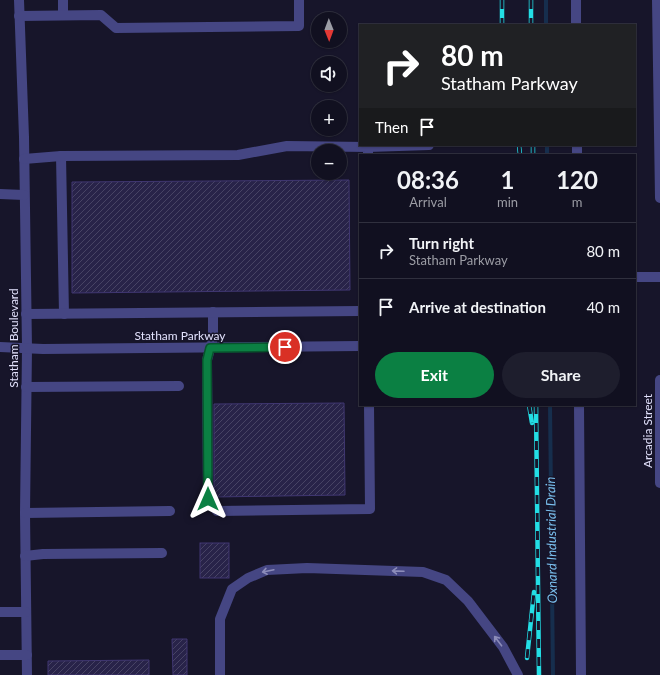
<!DOCTYPE html>
<meta charset="utf-8">
<style>
body{margin:0;font-family:Lato,sans-serif;background:#1e1e2d;color:#f1f3f6;height:100vh;display:flex;flex-direction:column;font-size:15px;white-space:nowrap}
*{box-sizing:border-box;margin:0}
p{font-size:13px;color:#9c9da5}
.icon{flex:none;width:22px;height:22px;fill:none;stroke:currentColor;stroke-width:2;stroke-linecap:round;stroke-linejoin:round}
.map{position:relative;flex:1;overflow:hidden}
.side{position:absolute;left:359px;top:154px;width:277px;height:252px;display:flex;flex-direction:column;background:#111020;border-radius:0px;box-shadow:0 1px 3px #0004,0 0 0 1px #30303e}
.side>*{flex:none}
.hud{position:absolute;left:359px;top:24px;width:277px;height:122px;border-radius:0px;box-shadow:0 1px 3px #0004,0 0 0 1px #30303e;background:#202124;color:#fff;overflow:hidden}
.needle{width:26px;rotate:179deg}
.controls{position:absolute;left:311px;top:12px;display:grid;gap:8px}
.controls a{display:grid;place-items:center;width:36px;height:36px;border-radius:50%;background:#111020;box-shadow:0 1px 3px #0004,0 0 0 1px #30303e;font-size:20px}
.pin{position:absolute;display:grid;place-items:center;width:34px;height:34px;color:#fff;margin:-17px;border:2px solid #fff;border-radius:50%;box-shadow:0 1px 4px #0007}
.me{position:absolute;width:44px;margin:-22px;rotate:0deg;stroke-linejoin:round;filter:drop-shadow(0 0 3px #0008)}
.turn{display:flex;align-items:center;gap:14px;height:84px;padding:0 16px;font-size:18px}
.turn .icon{width:52px;height:52px;stroke-width:2.5}
.turn b{display:block;font-size:28px;line-height:34px}
.then{display:flex;align-items:center;height:38px;padding:0 16px;background:#0003;gap:8px;font-size:15px}
.eta{display:flex;justify-content:space-evenly;align-items:center;height:68px;text-align:center}
.eta b{font-size:24px;font-weight:700;line-height:28px}
.action{display:flex;gap:8px;margin-top:auto;padding:8px 16px}
.action a{flex:1;height:46px;border-radius:24px;background:#0b8043;color:#fff;font-size:16px;font-weight:700;line-height:46px;text-align:center}
.action a+a{background:#1e1e2d;color:#f1f3f6}
ul{padding:0;list-style:none}
li{display:flex;align-items:center;gap:12px;height:56px;padding:0 16px;border-top:1px solid #30303e}
li div{flex:1}
li b{display:block;font-size:15px}
li em{font-style:normal}
.map>svg:first-child{display:block}
.lines{fill:none;stroke-linecap:round;stroke-linejoin:round}
.stream{stroke:#162e4d;stroke-width:4}
.building{fill:url(#building-hatch);stroke:#403772}
.minor{stroke:#454683;stroke-width:10}
.rail-casing{stroke:#23dee5;stroke-width:4.5}
.rail{stroke:#17152a;stroke-width:3;stroke-dasharray:9;stroke-linecap:butt}
.oneway{stroke:#8c8cb9}
.route-casing{stroke:#07532c;stroke-width:10}
.route{stroke:#0b8043;stroke-width:7}
.labels{text-anchor:middle;dominant-baseline:central;stroke-width:3;stroke-linejoin:round;paint-order:stroke}
.street-label{font-size:12px;fill:#e2e1fc;stroke:#17152a}
.water-label{font-size:13px;font-style:italic;fill:#7bc1f0;stroke:#17152a}
</style>
<div class="map">
<svg width="660" height="675" viewBox="0 0 660 675">
<defs>
<pattern id="building-hatch" width="6" height="6" patternUnits="userSpaceOnUse"><rect width="6" height="6" fill="#282349"/><path d="M-1 1l2-2M0 6l6-6M5 7l2-2" fill="none" stroke="#474364"/></pattern>
</defs>
<rect width="100%" height="100%" fill="#17152a"/>
<g class="lines">
<g class="stream">
<path d="M546,0V25"/>
<path d="M547,145V155"/>
<path d="M550,405L553,675"/>
</g>
</g>
<g class="building">
<path d="M349,180L350,290L72,293V182Z"/>
<path d="M344,403L345,495L214,497V404Z"/>
<rect x="200" y="543" width="29" height="35"/>
<path d="M172,639H187V675H173Z"/>
<path d="M149,660V675H48V661Z"/>
</g>
<g class="lines">
<g class="minor">
<path d="M19,0L24,137L27,348L25,513L27,675"/>
<path d="M63,0V15"/>
<path d="M576,0V25"/>
<path d="M657,0L660,198"/>
<path d="M19,16L101,15L116,28L299,26V0"/>
<path d="M577,145V155"/>
<path d="M368,147L429,145"/>
<path d="M61,156L64,314"/>
<path d="M24,159L61,156L238,155L287,146L368,147V155"/>
<path d="M0,194L24,195"/>
<path d="M635,277H660"/>
<path d="M213,312V338L207,360L208,499L217,511L370,509L369,405"/>
<path d="M26,314L360,311"/>
<path d="M0,347L43,349L360,346"/>
<path d="M660,380V483"/>
<path d="M26,387L179,386"/>
<path d="M579,405L581,675"/>
<path d="M25,513L170,511"/>
<path d="M25,556L43,554L162,553"/>
<path d="M0,612H26"/>
<path d="M0,655H27"/>
<path d="M220,675V619L232,589L248,578L267,570L307,568L423,572L446,580L468,601L503,647L518,675"/>
</g>
<g class="rail-casing">
<g id="rail">
<path d="M502,0V25"/>
<path d="M531,0V25"/>
<path d="M519,145L520,155"/>
<path d="M533,145V155"/>
<path d="M529,405L532,423"/>
<path d="M536,405L539,675"/>
<path d="M527,658L534,592"/>
</g>
</g>
<use href="#rail" class="rail"/>
</g>
<defs><path id="oneway-shaft" d="M-6 0H5M1.5-3L5.5 0L1.5 3" fill="none" stroke-width="1.6" stroke-linecap="round" stroke-linejoin="round"/></defs>
<g class="oneway">
<use href="#oneway-shaft" transform="translate(268 571) rotate(168)"/>
<use href="#oneway-shaft" transform="translate(398 571) rotate(-178)"/>
<use href="#oneway-shaft" transform="translate(498 641) rotate(-127)"/>
</g>
<g class="lines">
<g class="route-casing">
<path id="route" d="M208,499L207,360L210,348L285,347"/>
</g>
<use href="#route" class="route"/>
</g>
<g class="labels">
<g class="street-label">
<text x="180" y="335">Statham Parkway</text>
<text transform="translate(13 338) rotate(-90)">Statham Boulevard</text>
<text transform="translate(647 431) rotate(-90)">Arcadia Street</text>
</g>
<g class="water-label">
<text transform="translate(551 540) rotate(-91)">Oxnard Industrial Drain</text>
</g>
</g>
</svg>
<div class="controls">
<a><svg class="needle" viewBox="-14 -14 28 28"><path d="M0-13l5 13h-10z" fill="#e53935"/><path d="M0 13l5-13h-10z" fill="#9c9da5"/></svg></a>
<a><svg class="icon" aria-label="sound" viewBox="0 0 24 24"><path d="M4 9h4l5-4v14l-5-4H4zM17 9q2 3 0 6"/></svg></a>
<a>+</a>
<a>−</a>
</div>
<div class="pin" style="left:285px;top:347px;background:#d93025"><svg class="icon" aria-label="arrive" viewBox="0 0 24 24"><path d="M6 21V4h12l-3 4 3 4H6"/></svg></div>
<svg class="me" style="left:208px;top:499px" viewBox="-20 -20 40 40"><path d="M0-17L14 15 0 8-14 15z" fill="#0b8043" stroke="#fff" stroke-width="4"/></svg>
<div class="hud">
<div class="turn"><svg class="icon" aria-label="right" viewBox="0 0 24 24"><path d="M7 20v-9h11M14 6l5 5-5 5"/></svg><div><b>80 m</b>Statham Parkway</div></div>
<div class="then">Then<svg class="icon" aria-label="arrive" viewBox="0 0 24 24"><path d="M6 21V4h12l-3 4 3 4H6"/></svg></div>
</div>
<section class="side">
<div class="eta">
<div><b>08:36</b><p>Arrival</p></div>
<div><b>1</b><p>min</p></div>
<div><b>120</b><p>m</p></div>
</div>
<ul>
<li><svg class="icon" aria-label="right" viewBox="0 0 24 24"><path d="M7 20v-9h11M14 6l5 5-5 5"/></svg><div><b>Turn right</b><p>Statham Parkway</p></div><em>80 m</em></li>
<li><svg class="icon" aria-label="arrive" viewBox="0 0 24 24"><path d="M6 21V4h12l-3 4 3 4H6"/></svg><div><b>Arrive at destination</b></div><em>40 m</em></li>
</ul>
<div class="action"><a>Exit</a><a>Share</a></div>
</section>
</div>
